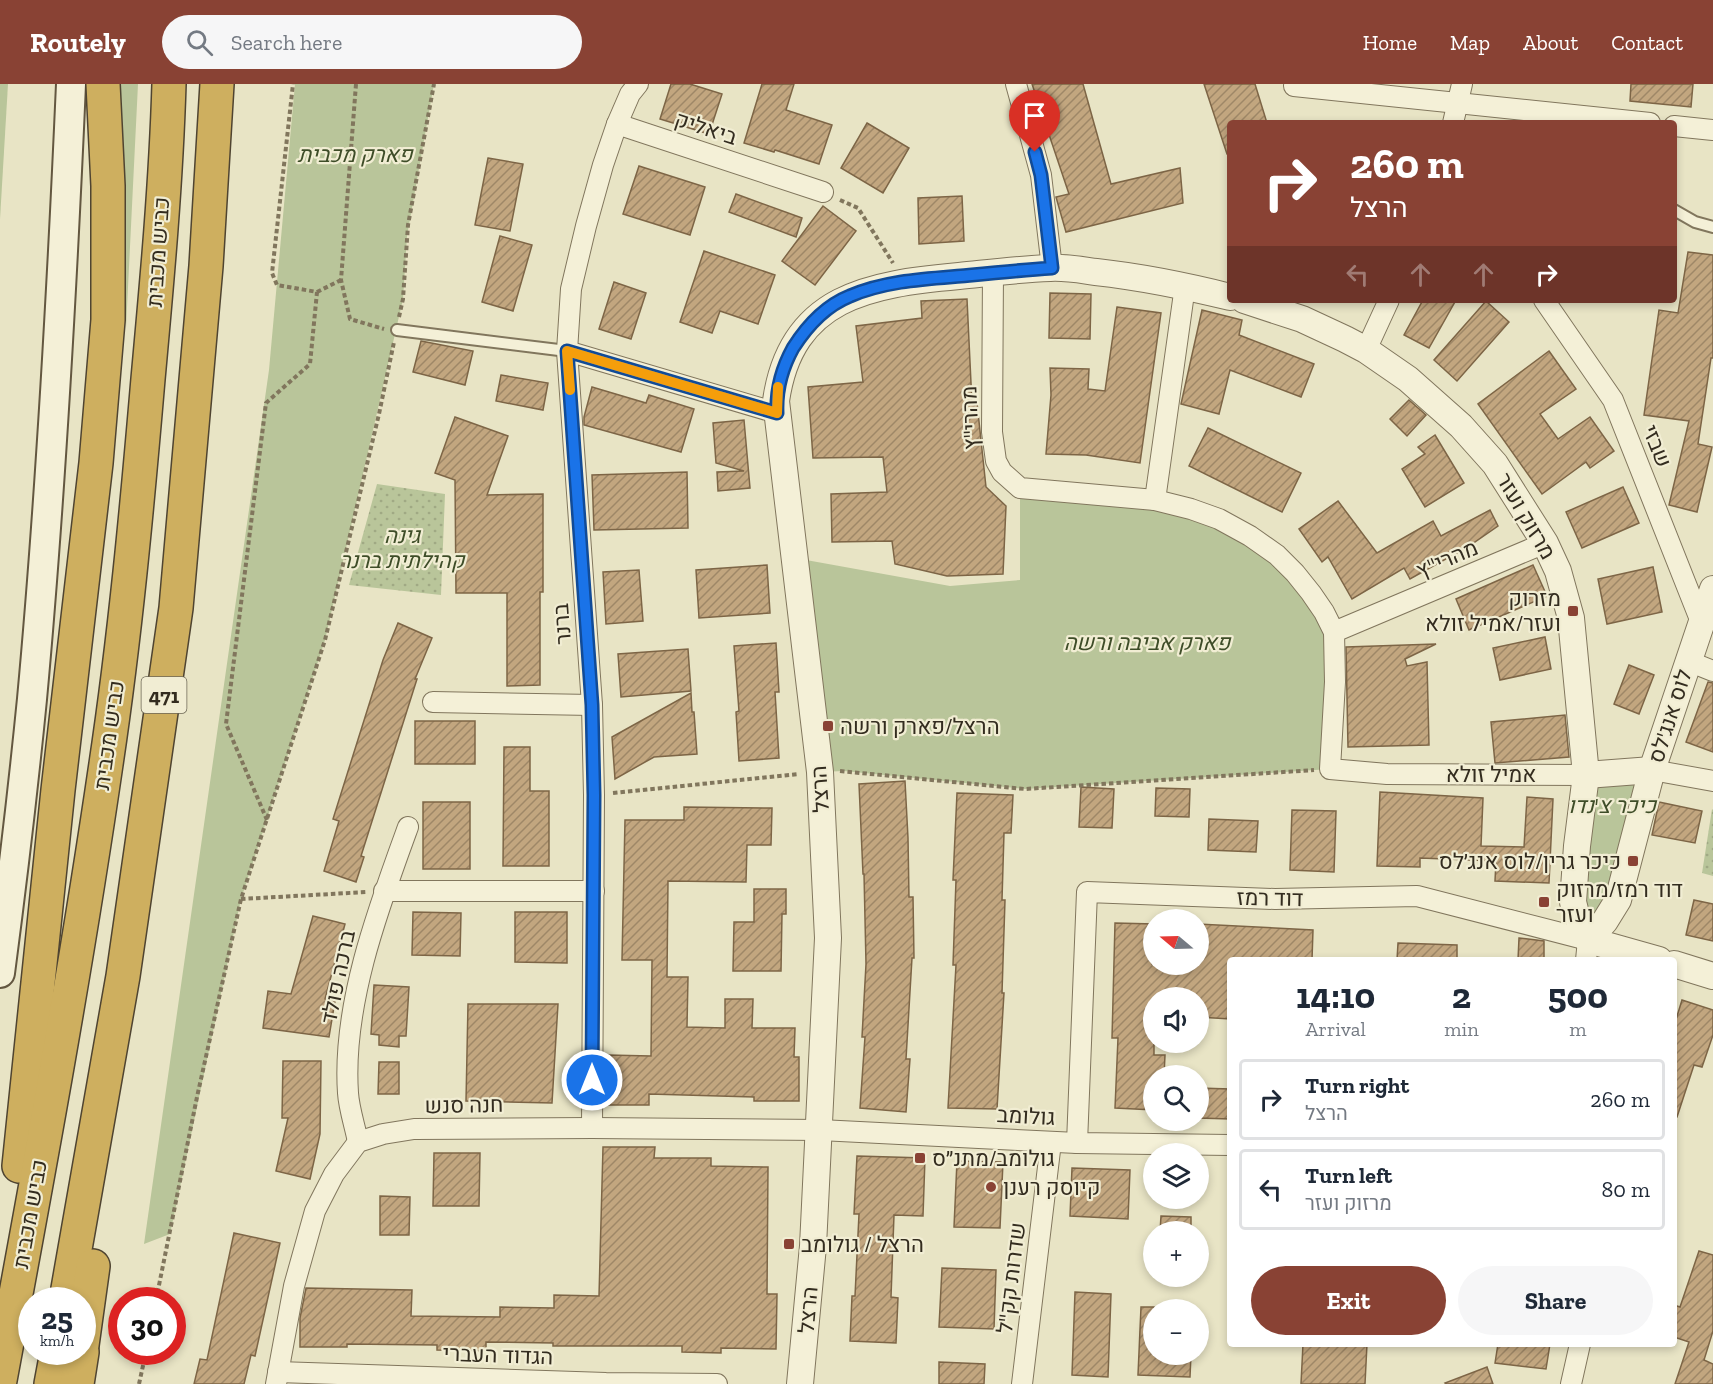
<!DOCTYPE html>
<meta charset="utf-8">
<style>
body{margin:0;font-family:"Zilla Slab",Heebo,serif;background:#f6f6f7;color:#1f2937;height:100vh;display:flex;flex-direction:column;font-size:22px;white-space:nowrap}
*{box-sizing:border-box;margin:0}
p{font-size:20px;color:#747a83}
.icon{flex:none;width:33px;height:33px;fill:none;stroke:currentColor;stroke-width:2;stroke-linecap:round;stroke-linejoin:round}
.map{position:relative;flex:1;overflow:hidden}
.side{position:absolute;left:1227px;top:873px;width:450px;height:390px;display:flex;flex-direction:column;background:#fff;border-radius:6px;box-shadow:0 3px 9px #0003}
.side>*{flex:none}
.top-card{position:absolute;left:1227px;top:36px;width:450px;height:183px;border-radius:6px;box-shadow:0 3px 9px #0003;background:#894234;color:#fff;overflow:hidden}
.needle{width:39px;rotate:289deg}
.controls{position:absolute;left:1143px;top:825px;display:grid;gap:12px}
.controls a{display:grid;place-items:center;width:66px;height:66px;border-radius:50%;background:#fff;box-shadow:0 3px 9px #0003;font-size:30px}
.speed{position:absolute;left:18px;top:1203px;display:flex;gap:12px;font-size:30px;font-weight:700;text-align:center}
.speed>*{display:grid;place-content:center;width:78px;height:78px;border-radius:50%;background:#fff;box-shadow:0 3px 9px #0003;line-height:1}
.speed small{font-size:15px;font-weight:400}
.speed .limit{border:9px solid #d22;background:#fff;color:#111}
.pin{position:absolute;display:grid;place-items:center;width:51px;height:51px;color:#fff;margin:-62px -26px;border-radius:50% 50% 50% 0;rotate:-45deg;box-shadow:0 0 6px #0007}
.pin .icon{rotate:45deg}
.me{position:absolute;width:66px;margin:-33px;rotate:0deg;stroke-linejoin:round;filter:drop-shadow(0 0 4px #0008)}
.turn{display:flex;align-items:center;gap:21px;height:126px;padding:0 24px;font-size:27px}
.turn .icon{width:78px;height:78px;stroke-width:2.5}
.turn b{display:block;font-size:42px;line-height:51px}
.lanes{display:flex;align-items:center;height:57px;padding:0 24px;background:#0003;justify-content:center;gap:30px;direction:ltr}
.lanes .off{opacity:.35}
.eta{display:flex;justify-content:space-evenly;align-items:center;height:102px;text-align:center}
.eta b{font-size:36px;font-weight:700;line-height:42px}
.primary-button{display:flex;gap:12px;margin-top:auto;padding:12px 24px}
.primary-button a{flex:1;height:69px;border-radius:36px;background:#894234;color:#fff;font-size:24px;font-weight:700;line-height:69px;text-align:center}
.primary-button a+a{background:#f6f6f7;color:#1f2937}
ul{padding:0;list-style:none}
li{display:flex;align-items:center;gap:18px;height:81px;margin:0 12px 9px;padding:0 12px;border:3px solid #e0e1e3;border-radius:6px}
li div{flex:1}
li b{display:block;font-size:22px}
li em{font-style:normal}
header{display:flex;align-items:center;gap:36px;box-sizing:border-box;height:84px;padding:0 30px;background:#894234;color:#fff}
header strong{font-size:28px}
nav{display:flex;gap:33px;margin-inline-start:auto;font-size:21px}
.search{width:420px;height:54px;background:#f6f6f7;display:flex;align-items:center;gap:15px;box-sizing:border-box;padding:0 21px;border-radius:33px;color:#747a83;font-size:22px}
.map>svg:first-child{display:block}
.green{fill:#b9c59a}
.garden{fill:url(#garden-dots)}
.building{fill:url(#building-hatch);stroke:#7d6546;stroke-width:1.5}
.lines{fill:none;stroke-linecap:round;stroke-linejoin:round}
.service-casing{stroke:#81765d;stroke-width:14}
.minor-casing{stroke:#81765d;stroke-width:22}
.tertiary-casing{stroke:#81765d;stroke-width:28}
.secondary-casing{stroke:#635740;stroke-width:32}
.motorway-casing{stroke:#4f4431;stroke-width:36}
.path{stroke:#81765d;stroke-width:4;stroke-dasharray:4.5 3;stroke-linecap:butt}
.service{stroke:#f4f0d7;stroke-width:10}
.minor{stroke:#f4f0d7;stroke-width:20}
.tertiary{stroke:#f4f0d7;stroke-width:26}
.secondary{stroke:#f4f0d7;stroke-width:28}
.motorway{stroke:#ceaf5f;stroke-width:33}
.route-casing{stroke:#114b97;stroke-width:15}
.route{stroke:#1a73e8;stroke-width:10}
.slow{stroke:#f59e0b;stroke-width:10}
.poi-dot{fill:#894234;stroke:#f1edd3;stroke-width:2}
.labels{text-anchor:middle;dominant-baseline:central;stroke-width:4.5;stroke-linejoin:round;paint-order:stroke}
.shield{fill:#f1edd3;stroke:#6c6655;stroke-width:1.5}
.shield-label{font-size:21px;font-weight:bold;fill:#332c1f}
.street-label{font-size:22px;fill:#332c1f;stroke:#f1edd3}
.park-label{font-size:22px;font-style:italic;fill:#3e4d28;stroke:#f1edd3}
.poi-label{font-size:22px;fill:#332c1f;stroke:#f1edd3;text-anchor:start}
</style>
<header>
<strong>Routely</strong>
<div class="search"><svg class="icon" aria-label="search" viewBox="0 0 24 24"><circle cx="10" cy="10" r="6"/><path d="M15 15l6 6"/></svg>Search here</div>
<nav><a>Home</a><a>Map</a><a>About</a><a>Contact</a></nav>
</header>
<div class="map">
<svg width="1713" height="1300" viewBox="0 0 1713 1300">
<defs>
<pattern id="garden-dots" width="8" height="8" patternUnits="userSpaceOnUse" patternTransform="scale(1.5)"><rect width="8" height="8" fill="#b9c59a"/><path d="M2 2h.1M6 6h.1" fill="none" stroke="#a0a984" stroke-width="1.8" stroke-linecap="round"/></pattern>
<pattern id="building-hatch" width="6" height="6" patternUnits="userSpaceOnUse" patternTransform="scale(1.5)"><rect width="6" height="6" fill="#c2a67f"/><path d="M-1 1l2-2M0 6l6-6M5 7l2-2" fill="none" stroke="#9e8767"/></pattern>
</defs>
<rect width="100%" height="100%" fill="#e8e4c5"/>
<g class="green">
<path d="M0,0H8L0,135Z"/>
<path d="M114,0H138L126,244L124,153Z"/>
<path d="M295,0H434L407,152L403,215L325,556L241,815L170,1150L144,1160L269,286Z"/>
<path d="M1020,404L1155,416L1250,452L1324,528L1330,685L1025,705L844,687L820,688L795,474L950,502L1020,496Z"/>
<path d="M1652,686L1618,816L1588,856L1574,790L1586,691Z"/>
</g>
<g class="garden">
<path d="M377,400L445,410L441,511L349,501Z"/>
<path d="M1712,725L1713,726V792L1702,789Z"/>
</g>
<g class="building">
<path d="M671,0H690L722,10L709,50L660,35Z"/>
<path d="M762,0H794L786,26L832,41L819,80L775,66L774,68L744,59Z"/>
<path d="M1032,0H1083L1111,100L1180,84L1183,119L1066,148L1056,113L1069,110Z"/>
<path d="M1204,0H1255L1267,39H1230V70H1227Z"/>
<path d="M1631,0H1693L1691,23L1630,17Z"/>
<path d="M867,39L909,64L883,109L841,84Z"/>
<path d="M488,74L523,80L510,147L475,141Z"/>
<path d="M639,82L705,103L690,151L623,130Z"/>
<path d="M736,110L802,134L796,153L729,128Z"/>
<path d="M962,112L964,157L919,160L918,114Z"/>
<path d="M823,122L856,147L815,201L782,177Z"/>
<path d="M500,152L532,161L513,227L482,218Z"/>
<path d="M704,167L775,191L758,240L720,227L712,249L680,238Z"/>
<path d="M1688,168L1713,171V274H1711L1698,360L1712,363L1697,428L1669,421L1689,337L1644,331L1659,226L1678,229Z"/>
<path d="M614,198L646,209L631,255L599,245Z"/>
<path d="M1050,209L1091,210L1090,255L1049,254Z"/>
<path d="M967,215L972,320L977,319L986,403L1006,422L1003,490L947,492L895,480L892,457L832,458L831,410L887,408L883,373L813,374L808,303L863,298L856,242L922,234L921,217Z"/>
<path d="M1423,216H1456L1429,264L1404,251Z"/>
<path d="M1486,217L1509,238L1457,297L1434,276Z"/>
<path d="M1117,223L1161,229L1140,379L1086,371L1046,370L1051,311L1050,284L1089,285L1088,305L1105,307Z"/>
<path d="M1202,226L1242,236L1239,251L1314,280L1301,313L1230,286L1219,330L1181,320Z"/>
<path d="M421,257L473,267L465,301L413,288Z"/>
<path d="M1549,267L1576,305L1540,330L1558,355L1590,333L1614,367L1590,384L1586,378L1542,410L1478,320Z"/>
<path d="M501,291L548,299L543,326L496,317Z"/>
<path d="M592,303L646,319L649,311L694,325L681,368L584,341V333Z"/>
<path d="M1409,316L1426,331L1407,352L1390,335Z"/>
<path d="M455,333L508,352L487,411L543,410V508H540V601L507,602V509H456L455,396L435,389Z"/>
<path d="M744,336L750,404L718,407L717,388L744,387L716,379L713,339Z"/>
<path d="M1208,344L1301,389L1282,428L1189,382Z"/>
<path d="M1435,351L1464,399L1425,423L1402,385L1425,370L1418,363Z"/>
<path d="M687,388L688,444L594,446L592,391Z"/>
<path d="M1623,403L1639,439L1582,464L1566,428Z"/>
<path d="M1338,417L1377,469L1433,437L1441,452L1490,426L1498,442L1469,462L1410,495L1404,484L1352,515L1328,473L1322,478L1299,445Z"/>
<path d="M767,481L770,529L699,534L696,486Z"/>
<path d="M1533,481L1547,512L1469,546L1456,515Z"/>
<path d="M1653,483L1662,528L1607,540L1598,495Z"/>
<path d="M639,486L643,537L606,540L603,488Z"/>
<path d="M398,539L432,554L415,595H417L361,772L364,773L356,798L324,787L339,737L333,735L383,576Z"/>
<path d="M1545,553L1551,585L1500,596L1493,564Z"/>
<path d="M776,559L779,608H775L779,674L739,677L736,628L739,627L734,562Z"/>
<path d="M1436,560L1405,575L1407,582L1427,578L1429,661L1348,663L1346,563Z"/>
<path d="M688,565L691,607L621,613L618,570Z"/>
<path d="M1629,581L1654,591L1639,630L1614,620Z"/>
<path d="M1708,598L1713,599V668L1686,658Z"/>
<path d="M691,609L692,628H694L697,670L654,673L615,695L612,653Z"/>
<path d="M1565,631L1569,673L1495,679L1491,638Z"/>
<rect x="415" y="637" width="60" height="43"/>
<path d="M504,663H530V707H549V782H503Z"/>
<path d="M905,697L908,754L909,813H913L914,874H912L906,975H910L906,1028L860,1024L865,953H862L866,880L864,790H863L859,700Z"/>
<path d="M1081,703L1114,705L1112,744L1079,743Z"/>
<path d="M1156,704L1190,705L1189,733L1155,732Z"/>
<path d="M1380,708L1483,714L1481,762L1524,763L1527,713L1553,715L1549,799L1495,797L1496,777L1420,774V783L1377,782Z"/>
<path d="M957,709L1013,711L1011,749H1004L1002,816H1005L1002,909H1004L997,1025L948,1024L956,881H953L956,796H953Z"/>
<rect x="423" y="718" width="47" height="67"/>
<path d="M1659,718L1702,727L1695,759L1652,751Z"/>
<path d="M684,723L772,724L771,761H747L746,798L668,797L667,893H688L687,943L725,944V915H753L752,944H795L794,973H799V1017H754V1013L649,1010V1021H608V971L651,972L652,876H622L625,736H684Z"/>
<path d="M1292,726L1336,727L1334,788L1290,786Z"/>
<path d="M1209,735L1258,737L1256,768L1208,766Z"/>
<path d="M754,805H786V830H782L781,887H733L734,838H754Z"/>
<path d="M1694,816L1713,820V857L1686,851Z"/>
<path d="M413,828L461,829L460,872L412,871Z"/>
<path d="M515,828H567V879L515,878Z"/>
<path d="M313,832L345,840L325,915L335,917L329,953L263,944L268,907L291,910Z"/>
<path d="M1115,839L1154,840L1152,880H1198V840L1313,846L1312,876H1230V935L1198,933V914H1154V971H1165L1164,992H1154V1026L1115,1024L1118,954H1112Z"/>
<path d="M1519,854L1544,857V876H1518Z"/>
<path d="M1398,859L1457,861V876H1397Z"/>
<path d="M374,901L409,903L406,952H399V963L379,961V951L371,950Z"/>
<path d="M1682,916L1713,926V951L1702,983L1694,981L1677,1033H1674V942Z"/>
<path d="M468,920H558L552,1019L466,1017Z"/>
<path d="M283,977H321L320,1050L310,1095L276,1087L288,1034H282Z"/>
<path d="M379,978H399V1010H378Z"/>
<path d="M1198,1004L1230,1005V1035L1198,1034Z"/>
<path d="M603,1063H655L654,1074H711V1082L768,1083L767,1210H777L776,1265L721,1264V1269L682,1268V1262H553V1259L486,1258V1267L437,1266V1261L347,1260V1263H300V1234L306,1204L412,1206L411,1232L500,1233V1223L554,1224V1211L599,1212Z"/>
<path d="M434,1069H480L479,1122H433Z"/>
<path d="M857,1072L925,1074L923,1132L894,1131L891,1213L898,1214L896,1259L850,1257L852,1212H855L859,1130H854Z"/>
<path d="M957,1077L1003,1078L1000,1144L954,1143Z"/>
<path d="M1072,1084L1130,1086L1128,1135L1070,1132Z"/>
<path d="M380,1112L410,1113L409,1151H380Z"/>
<path d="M1161,1132L1191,1133V1148H1160Z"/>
<path d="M234,1149L280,1159L255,1272L251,1271L244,1300H194L200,1275L207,1276Z"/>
<path d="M1699,1167L1713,1171V1247L1704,1276L1713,1280V1300H1675L1689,1258L1674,1253V1221L1680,1223Z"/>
<path d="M942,1184L996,1186L994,1245L939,1243Z"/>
<path d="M1075,1208L1111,1210L1108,1293L1072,1291Z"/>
<path d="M1141,1223H1154V1270H1191L1190,1293L1138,1291Z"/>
<path d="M1303,1260H1367L1365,1300H1301Z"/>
<path d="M1498,1260H1550L1546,1285L1495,1279Z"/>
<path d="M939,1278L985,1280L984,1300H939Z"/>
<path d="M1487,1283L1493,1300H1446L1445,1299Z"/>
</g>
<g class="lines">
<g class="service-casing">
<g id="service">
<path d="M1674,126L1695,138L1713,143"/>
<path d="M397,246L567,267"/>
</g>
</g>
<g class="minor-casing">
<g id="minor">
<path d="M1016,0L1041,91L1052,184"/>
<path d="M1294,2L1650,39"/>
<path d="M1453,39L1462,0"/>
<path d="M617,40L823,108"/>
<path d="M1674,42L1713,46"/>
<path d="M993,188L992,348L996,377L1002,388L1020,404L1155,416L1191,425L1219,435L1250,452L1277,471L1295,489L1311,509L1324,528L1334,548L1335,598L1330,685L1387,690L1586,691"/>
<path d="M1544,216L1613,316L1701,538"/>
<path d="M1366,266L1389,216"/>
<path d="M567,267L777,329"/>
<path d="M1155,416L1185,202"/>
<path d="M1334,548L1545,459"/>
<path d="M1688,577L1713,587"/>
<path d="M433,618L592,621"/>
<path d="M1652,686L1713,697"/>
<path d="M384,807H594"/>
<path d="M592,1044L594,711L592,621L567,267L571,205L586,142L603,81L617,40L630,10L638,0"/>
<path d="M358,1058C355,1042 349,1025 348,1009C342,921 378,825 408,743"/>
<path d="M1077,1059L1087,808L1275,815L1417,812L1588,856L1586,876"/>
<path d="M278,1288L606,1299L717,1300"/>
<path d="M276,1300L294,1202L315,1127L334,1090L358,1058L383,1050L414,1045L592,1044L820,1046L1077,1059L1230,1061"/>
<path d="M1022,1300L1051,1058"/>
<path d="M1571,1300L1580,1260"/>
</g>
</g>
<g class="tertiary-casing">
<g id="tertiary">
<path d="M1244,216L1302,235L1345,255L1366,266L1408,295L1461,342L1495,380L1545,459L1558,487L1571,534L1586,691L1577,762L1573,818L1576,830L1588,856"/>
<path d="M1586,691L1652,686"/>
<path d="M1588,856L1605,837L1618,816L1652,686L1713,505"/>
<path d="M1588,856L1659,876"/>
<path d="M1674,880L1713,892"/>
<path d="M800,1300L813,1162L828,854L820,688L776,317C791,212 870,200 959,192C989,189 1020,185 1050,184C1065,183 1081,186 1096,188C1141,193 1186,202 1230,213"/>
</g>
</g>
<g class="secondary-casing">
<path id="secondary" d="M0,889C12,798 23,706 32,615C51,410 62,205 71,0"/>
</g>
<g class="motorway-casing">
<g id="motorway">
<path d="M19,1082L58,706L96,379L108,236V102L103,0"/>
<path d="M66,1216L123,892L176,524L206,182L217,0"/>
<path d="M82,1261L93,1182"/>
<path d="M0,1296C38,1091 76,886 106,680C125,553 137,424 148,295C157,197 166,99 169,0"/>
<path d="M51,1300L57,1268"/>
<path d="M77,1300L82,1268"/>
</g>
</g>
<g class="path">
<path d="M356,0L341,196L350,235L384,245"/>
<path d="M840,116L858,124L893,179"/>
<path d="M317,208L341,196"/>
<path d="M399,233L403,215L408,141L434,0"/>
<path d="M840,687L1025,705L1314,686"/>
<path d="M613,709L799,690"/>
<path d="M267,736L226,640L266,319L310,280L317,208L277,201L272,189L293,0"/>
<path d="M241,815L366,808"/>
<path d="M156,1216L197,1013L241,815L325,556L379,330L394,258"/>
<path d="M139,1300L146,1268"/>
</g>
<use href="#service" class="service"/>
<use href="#minor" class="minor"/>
<use href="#tertiary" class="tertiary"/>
<use href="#secondary" class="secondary"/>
<use href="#motorway" class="motorway"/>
</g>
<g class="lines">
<g class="route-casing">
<path id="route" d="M592,996L594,711L592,621L567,267L777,329C776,306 782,284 793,264C807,242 825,222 850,212C885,197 924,195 961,192C992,189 1022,186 1052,184L1041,91L1035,68"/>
</g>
<use href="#route" class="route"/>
<path class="slow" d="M570,306L567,267L777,329L778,303"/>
</g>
<g class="poi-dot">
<rect x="1567" y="521" width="12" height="12" rx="3"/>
<rect x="822" y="636" width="12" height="12" rx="3"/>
<rect x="1627" y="771" width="12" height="12" rx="3"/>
<rect x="1538" y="812" width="12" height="12" rx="3"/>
<rect x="914" y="1068" width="12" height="12" rx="3"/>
<circle cx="991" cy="1103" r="6"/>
<rect x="783" y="1154" width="12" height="12" rx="3"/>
</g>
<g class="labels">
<rect class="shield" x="141.5" y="593" width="45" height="36" rx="4.5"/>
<g class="shield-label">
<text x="164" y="611">471</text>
</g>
<g class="street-label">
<text transform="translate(706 44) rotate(18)">ביאליק</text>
<text transform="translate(158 168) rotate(-86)">כביש מכבית</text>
<text transform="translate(970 334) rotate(-92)">מהרי"ץ</text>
<text transform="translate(1657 362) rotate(68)">שבזי</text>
<text transform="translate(1526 432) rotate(60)">מרזוק ועזר</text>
<text transform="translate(1447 475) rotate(-23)">מהרי"ץ</text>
<text transform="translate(562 540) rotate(-94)">ברנר</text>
<text transform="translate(1670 632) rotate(-72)">לוס אנג'לס</text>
<text transform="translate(109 651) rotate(-82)">כביש מכבית</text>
<text x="1491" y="690">אמיל זולא</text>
<text transform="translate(820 705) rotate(-94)">הרצל</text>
<text transform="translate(1270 814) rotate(1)">דוד רמז</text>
<text transform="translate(338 893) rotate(-78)">ברכה פולד</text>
<text transform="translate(464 1021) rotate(-1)">חנה סנש</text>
<text transform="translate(1026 1032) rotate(3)">גולומב</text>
<text transform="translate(30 1130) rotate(-80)">כביש מכבית</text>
<text transform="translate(1011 1194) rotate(-83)">שדרות קק"ל</text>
<text transform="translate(808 1226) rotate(-85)">הרצל</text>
<text transform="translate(498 1271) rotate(2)">הגדוד העברי</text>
</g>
<g class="park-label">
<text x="355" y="70">פארק מכבית</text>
<text x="402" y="451">גינה<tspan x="402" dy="25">קהילתית ברנר</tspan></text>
<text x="1147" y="558">פארק אביבה ורשה</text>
<text x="1612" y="721">כיכר צ'נדו</text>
</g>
<g class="poi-label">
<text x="1561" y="514" text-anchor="end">מזרוק<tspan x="1561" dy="25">ועזר/אמיל זולא</tspan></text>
<text x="840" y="642">הרצל/פארק ורשה</text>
<text x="1621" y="777" text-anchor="end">כיכר גרין/לוס אנג׳לס</text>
<text x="1556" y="805">דוד רמז/מרזוק<tspan x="1556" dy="25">ועזר</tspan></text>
<text x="932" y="1074">גולומב/מתנ״ס</text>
<text x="1003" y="1103">קיוסק רענן</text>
<text x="801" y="1160">הרצל / גולומב</text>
</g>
</g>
</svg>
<div class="controls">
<a><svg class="needle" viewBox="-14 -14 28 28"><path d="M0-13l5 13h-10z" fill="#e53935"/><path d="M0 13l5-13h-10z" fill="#747a83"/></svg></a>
<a><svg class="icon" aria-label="sound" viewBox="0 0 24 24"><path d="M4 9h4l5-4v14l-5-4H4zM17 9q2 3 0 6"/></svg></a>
<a><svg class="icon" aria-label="search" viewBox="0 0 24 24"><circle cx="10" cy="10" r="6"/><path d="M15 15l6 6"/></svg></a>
<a><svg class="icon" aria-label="layers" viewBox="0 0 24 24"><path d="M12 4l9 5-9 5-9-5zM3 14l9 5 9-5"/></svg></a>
<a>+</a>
<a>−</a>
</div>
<div class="speed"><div>25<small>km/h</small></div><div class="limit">30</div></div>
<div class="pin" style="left:1035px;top:68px;background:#d93025"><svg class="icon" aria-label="arrive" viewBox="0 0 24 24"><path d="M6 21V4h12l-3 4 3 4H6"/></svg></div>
<svg class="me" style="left:592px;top:996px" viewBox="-20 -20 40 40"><circle r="17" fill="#1a73e8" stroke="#fff" stroke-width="3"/><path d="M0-11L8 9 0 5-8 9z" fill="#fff"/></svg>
<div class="top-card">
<div class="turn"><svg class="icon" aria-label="right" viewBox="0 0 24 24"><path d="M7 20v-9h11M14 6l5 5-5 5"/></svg><div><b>260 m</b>הרצל</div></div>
<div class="lanes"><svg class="icon off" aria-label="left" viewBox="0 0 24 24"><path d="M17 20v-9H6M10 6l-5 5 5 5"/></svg><svg class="icon off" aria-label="ahead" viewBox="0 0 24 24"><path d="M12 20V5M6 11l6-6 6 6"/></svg><svg class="icon off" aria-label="ahead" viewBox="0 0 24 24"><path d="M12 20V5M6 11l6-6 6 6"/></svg><svg class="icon" aria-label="right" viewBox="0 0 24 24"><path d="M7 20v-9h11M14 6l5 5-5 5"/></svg></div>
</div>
<section class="side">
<div class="eta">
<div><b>14:10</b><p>Arrival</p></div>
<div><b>2</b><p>min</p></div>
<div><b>500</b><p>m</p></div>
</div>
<ul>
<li><svg class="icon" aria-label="right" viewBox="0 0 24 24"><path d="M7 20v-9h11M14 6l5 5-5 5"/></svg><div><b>Turn right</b><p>הרצל</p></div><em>260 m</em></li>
<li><svg class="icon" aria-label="left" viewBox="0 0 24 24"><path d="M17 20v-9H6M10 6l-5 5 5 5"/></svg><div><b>Turn left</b><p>מרזוק ועזר</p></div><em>80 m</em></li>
</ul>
<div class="primary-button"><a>Exit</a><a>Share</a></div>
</section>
</div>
